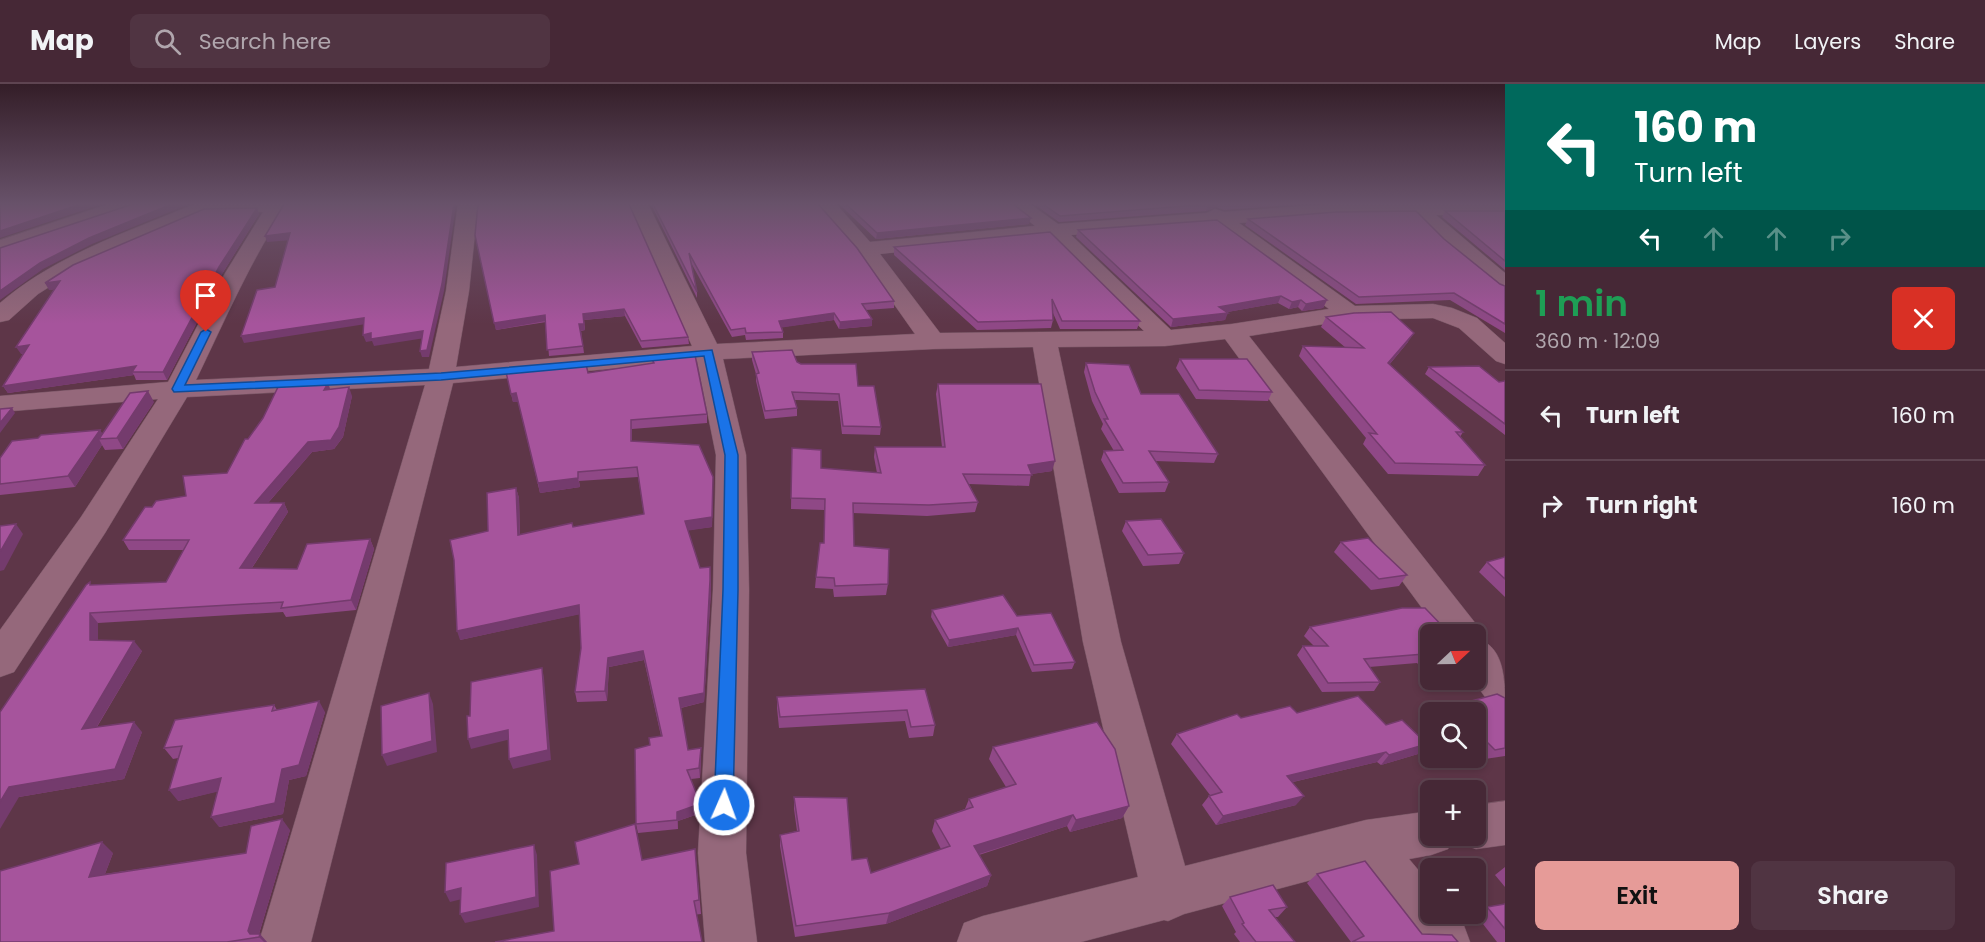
<!DOCTYPE html>
<meta charset="utf-8">
<style>
body{margin:0;font-family:Poppins,sans-serif;background:#503442;color:#f1f3f6;height:100vh;display:flex;flex-direction:column;font-size:22px;white-space:nowrap}
*{box-sizing:border-box;margin:0}
p{font-size:20px;color:#b0a6ad}
.icon{flex:none;width:33px;height:33px;fill:none;stroke:currentColor;stroke-width:2;stroke-linecap:round;stroke-linejoin:round}
.map{position:relative;flex:1;overflow:hidden}
.details{display:flex;flex-direction:column;background:#462836;width:480px}
.details>*{flex:none}
.banner{background:#00695c;color:#fff;overflow:hidden}
.needle{width:39px;rotate:68deg}
.buttons{position:absolute;left:1420px;top:540px;display:grid;gap:12px}
.buttons a{display:grid;place-items:center;width:66px;height:66px;border-radius:9px;background:#462836;box-shadow:0 3px 9px #0003,0 0 0 2px #5e4451;font-size:30px}
.pin{position:absolute;display:grid;place-items:center;width:51px;height:51px;color:#fff;margin:-62px -26px;border-radius:50% 50% 50% 0;rotate:-45deg;box-shadow:0 0 6px #0007}
.pin .icon{rotate:45deg}
.me{position:absolute;width:66px;margin:-33px;rotate:2deg;stroke-linejoin:round;filter:drop-shadow(0 0 4px #0008)}
.turn{display:flex;align-items:center;gap:21px;height:126px;padding:0 30px;font-size:27px}
.turn .icon{width:78px;height:78px;stroke-width:2.5}
.turn b{display:block;font-size:42px;line-height:51px}
.lanes{display:flex;align-items:center;height:57px;padding:0 30px;background:#0003;justify-content:center;gap:30px;direction:ltr}
.lanes .off{opacity:.35}
.round{display:grid;place-items:center;flex:none;width:63px;height:63px;border-radius:9px;background:#503442}
.summary{display:flex;align-items:center;justify-content:space-between;height:102px;padding:0 30px}
h1{font-size:36px;font-weight:600;line-height:45px;color:#1e9e55}
.cta{display:flex;gap:12px;margin-top:auto;padding:12px 30px}
.cta a{flex:1;height:69px;border-radius:9px;background:#e69b98;color:#111;font-size:24px;font-weight:600;line-height:69px;text-align:center}
.cta a+a{background:#503442;color:#f1f3f6}
ul{padding:0;list-style:none}
li{display:flex;align-items:center;gap:18px;height:90px;padding:0 30px;border-top:2px solid #5e4451}
li div{flex:1}
li b{display:block;font-size:22px}
li em{font-style:normal}
header{display:flex;align-items:center;gap:36px;box-sizing:border-box;height:84px;padding:0 30px;background:#462836;border-bottom:2px solid #5e4451}
header strong{font-size:28px}
nav{display:flex;gap:33px;margin-inline-start:auto;font-size:21px}
.search{width:420px;height:54px;background:#503442;display:flex;align-items:center;gap:15px;box-sizing:border-box;padding:0 21px;border-radius:9px;color:#b0a6ad;font-size:22px}
main{display:flex;flex:1;min-height:0}
.map>svg:first-child{display:block}
.lines{fill:none;stroke-linecap:round;stroke-linejoin:round}
.minor-casing{stroke:#785665;stroke-width:1}
.minor{fill:#95687b;fill-rule:evenodd}
.wall{fill:#8f4886}
.shaded-wall{fill:#743b6d}
.building{fill:#a6549c;stroke:#743b6d;stroke-width:1.5}
.route{fill:#1a73e8;stroke:#114b97;stroke-width:1.5}
</style>
<header>
<strong>Map</strong>
<div class="search"><svg class="icon" aria-label="search" viewBox="0 0 24 24"><circle cx="10" cy="10" r="6"/><path d="M15 15l6 6"/></svg>Search here</div>
<nav><a>Map</a><a>Layers</a><a>Share</a></nav>
</header>
<main>
<div class="map">
<svg width="1505" height="858" viewBox="0 0 1505 858">
<rect width="100%" height="100%" fill="#5e3648"/>
<g class="lines">
<g class="minor-casing">
<g id="minor">
<path d="M109,120H137L135,124L0,169V156Z"/>
<path d="M195,120H288C251,175 225,236 196,296L429,285L446,207L458,120H478L469,207L456,283L692,262L629,120H648L717,260L915,250L858,169L816,120H836L870,158L1035,142L1008,120H1030L1058,140L1207,129L1215,125L1224,128L1333,120H1505V131H1436L1505,189V207L1497,205L1442,159L1414,131L1333,132L1239,139L1355,222L1433,220L1452,224L1477,234L1505,259V280L1496,277L1459,244L1433,234L1349,236L1249,252L1476,540L1481,550L1479,555C1505,565 1505,597 1505,625L1490,620L1473,596H1476V550H1441L1225,255L1165,262L1058,263L1121,558L1185,782L1366,736L1431,727V752H1454L1448,765L1431,771L1409,775L1431,801V830H1454L1463,839L1470,858H1412L1356,784L1184,830L1168,837L1164,836L1081,858H957L964,839L983,832L1138,793L1083,558L1033,263L933,265L723,275L746,371L749,506L746,769L757,858H705L698,769L713,506L716,371L697,277L453,299L311,858H259L425,301L187,313L105,449L14,588L0,593V546L81,433L158,315L0,328V312L168,298L224,191L263,128L223,127L206,129L76,186L38,210L9,236L0,238V219C56,171 127,148 195,120ZM1215,140L1329,225L1232,240L1171,246L1071,151ZM1049,153L1144,247L940,249L880,170Z"/>
<path d="M1505,717V761L1476,765L1459,759L1456,752H1476V721Z"/>
</g>
</g>
<use href="#minor" class="minor"/>
</g>
<g class="wall">
<path d="M478,120L688,253L689,260L642,264L625,232L584,236L585,246L581,247L584,269L549,272L546,238L496,246Z"/>
<path d="M651,120H818L894,217V224L866,226L872,235V242L839,245L834,236L782,243L783,248V254L746,256L745,251L732,253L690,177L697,208V214Z"/>
<path d="M839,120H1013L1029,140L876,155Z"/>
<path d="M1034,120H1301L1224,126L1216,123L1206,127L1059,138Z"/>
<path d="M257,124L259,130L222,190L167,296H136L134,291L8,309L3,302L24,270H21L55,205L49,206Z"/>
<path d="M1445,127H1505V186L1442,133Z"/>
<path d="M1248,135L1444,155L1500,200L1505,202V249L1450,216L1356,220L1245,141Z"/>
<path d="M1078,146L1327,216L1323,224L1302,227L1298,223L1289,225L1278,219L1227,228L1225,236L1171,243L1076,153Z"/>
<path d="M894,163L1140,237L1137,245H1060L1053,229V236L1051,244L977,246L894,171Z"/>
<path d="M1326,233L1408,258L1389,281L1463,348L1460,353L1485,381L1478,392L1388,390L1363,360L1366,354L1299,272L1303,262L1346,264L1321,243Z"/>
<path d="M752,268L797,278L858,302L881,343L880,351L842,350L838,317L795,316L797,324V332L765,335L756,297V290L752,276Z"/>
<path d="M652,275L707,330V339L632,345V357L713,393L712,443L688,446L700,484L710,483L711,506L704,618L681,624L688,666L701,664V673L700,694L691,695L698,722V730L678,737V745L638,749L636,740L650,661L661,652L644,576L609,583L607,617L577,618L575,608L581,564L579,530L460,556L488,447L516,404L519,414L520,451L573,443L644,430L638,393L579,397L580,403L540,409L518,318H513L506,288L588,289L652,280Z"/>
<path d="M1180,275L1272,308L1268,317L1196,315L1176,284Z"/>
<path d="M1086,279L1141,310L1218,370L1214,379L1155,377L1169,398L1165,408L1119,409L1101,376L1104,367H1114L1101,345L1103,340L1092,317L1084,288Z"/>
<path d="M1429,283L1499,298L1505,297V351L1425,290Z"/>
<path d="M328,299L330,306L352,312L343,353L334,365L312,368L268,419H284L288,428L252,484L297,485L370,455L374,465L356,526L286,533L283,528L98,539V556L142,567L97,643L142,648L124,695L19,713L93,501L166,498L184,466H129L123,456L152,423L186,412L227,389L248,355Z"/>
<path d="M938,300L1052,387L1031,390L1029,402L969,400L978,418L975,428L927,432L853,429L854,462L888,500L886,511L834,513L833,505L815,504L816,493L824,459V426L791,425L792,364L821,384L877,389L874,373L875,363H942L936,310Z"/>
<path d="M154,318L123,365L105,366L102,361L75,403L0,411V374L100,346L102,350Z"/>
<path d="M1126,437L1184,469L1179,480L1143,482L1122,447Z"/>
<path d="M1341,458L1407,491L1399,502L1371,506L1334,468Z"/>
<path d="M1505,473V513L1479,488L1487,478Z"/>
<path d="M932,526L1017,532L1075,578L1072,585L1032,588L1016,551L948,563L931,533Z"/>
<path d="M1310,543L1431,550V579L1419,581L1417,579L1369,583L1380,598L1374,607L1322,608L1297,571L1303,562H1314L1304,552Z"/>
<path d="M925,605L935,641L933,652L909,654L905,637L779,644L777,624V613Z"/>
<path d="M1505,614V672L1485,675L1476,666V628H1447L1453,622Z"/>
<path d="M274,621L277,626L325,628L306,692L289,696L283,730L219,743L218,707L178,717V674L173,675L164,664Z"/>
<path d="M1297,629L1386,641L1418,670L1381,681L1377,678L1293,698L1296,721L1216,741L1202,721L1209,712L1210,711L1171,660L1177,650L1241,634Z"/>
<path d="M993,663L1129,722L1122,734L1070,748L1067,742L979,771L991,791L987,802L886,840L795,853L780,762V751L797,747L794,725V713L852,776L871,789L941,765L932,747L935,736L965,725L969,715L1006,703L989,675Z"/>
<path d="M290,746L259,850L267,858H0L113,769L105,790L246,769Z"/>
<path d="M695,765L701,830L554,847L642,776Z"/>
<path d="M1505,783V803L1495,791Z"/>
<path d="M1317,790L1422,850L1351,858L1307,799Z"/>
<path d="M1230,813L1287,823L1278,833H1275L1295,858H1240L1234,850L1236,848L1222,822Z"/>
<path d="M1505,820V858H1497L1476,831L1487,823Z"/>
</g>
<g class="shaded-wall">
<path d="M81,120H102L0,154V147Z"/>
<path d="M172,120H189L92,160L43,185L0,216V207L40,179L89,154Z"/>
<path d="M454,120H456L444,207L429,273H422L420,267Z"/>
<path d="M1211,120H1217L1216,123L1206,127L1208,121Z"/>
<path d="M257,124L259,130L222,190L167,296L163,288L219,183Z"/>
<path d="M1031,134L1029,140L876,155L877,149Z"/>
<path d="M290,149L292,156L267,158L265,152Z"/>
<path d="M60,197L64,204L49,206L45,199Z"/>
<path d="M1281,212L1278,219L1217,230L1219,223Z"/>
<path d="M1301,216L1298,223L1289,225L1292,218Z"/>
<path d="M1327,216L1323,224L1302,227L1306,220Z"/>
<path d="M624,225L625,232L584,236L583,230Z"/>
<path d="M834,229V236L779,244V237Z"/>
<path d="M1228,229L1225,236L1171,243L1173,235Z"/>
<path d="M545,231L546,237L496,246L494,239Z"/>
<path d="M364,234L366,240L244,259L241,252Z"/>
<path d="M872,235V242L839,245L840,238Z"/>
<path d="M579,240H584L585,246L580,247Z"/>
<path d="M423,247L425,254L374,262L372,257L366,258L363,251L371,249Z"/>
<path d="M1414,249L1408,258L1382,289L1388,279Z"/>
<path d="M29,261L34,268L21,270L16,263Z"/>
<path d="M136,282L132,288L134,291L8,309L3,302Z"/>
<path d="M328,299L331,308L324,306Z"/>
<path d="M349,303L352,312L343,353L334,365L312,368L260,428L255,419Z"/>
<path d="M148,307L154,318L123,365L117,354Z"/>
<path d="M516,309L518,318H513L511,310Z"/>
<path d="M12,324L15,329L0,349V339Z"/>
<path d="M100,346L106,355H99L102,361L75,403L68,392Z"/>
<path d="M1055,377L1052,387L1025,391L1028,381Z"/>
<path d="M713,393L712,443L686,447L685,437Z"/>
<path d="M578,394L580,403L540,409L538,399Z"/>
<path d="M516,404L519,414L520,461L518,451Z"/>
<path d="M284,419L288,428L246,493L240,484Z"/>
<path d="M16,440L23,450L4,486L0,487V468Z"/>
<path d="M370,455L374,465L356,526L351,516Z"/>
<path d="M710,496L711,506L704,618L680,624L679,614Z"/>
<path d="M579,521L581,530L460,556L457,547Z"/>
<path d="M90,529L98,539V566L90,556Z"/>
<path d="M1018,544L1016,551L948,563L949,556Z"/>
<path d="M134,557L142,567L90,654L82,645Z"/>
<path d="M643,567L644,576L609,583L607,617L605,607L608,574Z"/>
<path d="M542,584L544,594L551,676L513,685L509,675Z"/>
<path d="M429,609L433,620L437,668L387,682L382,671Z"/>
<path d="M319,617L325,628L306,692L289,696L283,730L219,743L211,733L282,685Z"/>
<path d="M134,638L142,648L124,695L19,713L0,745V718L9,703Z"/>
<path d="M508,646L511,655L471,665L468,655Z"/>
<path d="M1427,660L1418,670L1381,681L1389,671Z"/>
<path d="M701,664V673L700,694L699,684Z"/>
<path d="M1386,668L1377,678L1280,701L1287,692Z"/>
<path d="M221,694L229,705L178,717L169,706Z"/>
<path d="M1304,712L1296,721L1216,741L1223,732Z"/>
<path d="M698,713V730L678,737V745L677,728Z"/>
<path d="M1129,722L1122,734L1070,748L1076,736Z"/>
<path d="M1073,731L1067,742L970,773L974,762Z"/>
<path d="M282,735L290,746L258,853L253,854L248,847Z"/>
<path d="M102,758L113,769L100,803L89,793Z"/>
<path d="M534,761L537,771L539,823L465,839L460,830Z"/>
<path d="M991,791L987,802L886,840L889,829Z"/>
<path d="M461,804L466,814L450,818L445,808Z"/>
<path d="M260,850L267,858H264L259,853Z"/>
</g>
<g class="building">
<path d="M0,120H81L0,147Z"/>
<path d="M133,120H172L89,154L40,179L0,207V164Z"/>
<path d="M284,120H454L442,200L427,266L420,267L423,247L371,255V249L363,251L364,234L241,252L257,206L275,203L290,149L265,152Z"/>
<path d="M478,120H629L688,253L641,257L624,225L583,230L584,240H579L583,262L547,266L545,231L494,239L475,151Z"/>
<path d="M653,120H818L857,164L894,217L862,220L872,235L840,238L834,229L779,237L783,248L746,249L745,244L731,246L689,169L697,208Z"/>
<path d="M846,120H1013L1031,134L877,149Z"/>
<path d="M1043,120H1211L1060,132Z"/>
<path d="M257,124L219,183L163,288H132L136,282L3,302L29,261L16,263L60,197L45,199L73,181L204,125Z"/>
<path d="M1416,127L1444,155L1500,200L1505,202V240L1454,209L1359,213L1248,135L1336,128Z"/>
<path d="M1445,127H1505V177Z"/>
<path d="M1217,136L1327,216L1306,220L1301,216L1292,218L1281,212L1219,223L1228,229L1173,235L1078,146Z"/>
<path d="M1050,148L1140,237H1062L1052,215L1053,236L978,238L894,163Z"/>
<path d="M1391,228L1414,249L1388,279L1463,348H1456L1485,381L1395,379L1369,349L1377,350L1303,262L1364,264L1326,233L1354,229Z"/>
<path d="M792,266L797,278L801,280H856L858,302H874L881,343L843,342L839,310L792,308L797,324L765,327L756,290L759,289L752,268Z"/>
<path d="M695,271L707,330L631,336V357L699,361L713,393L712,433L685,437L700,484L710,483V496L704,609L679,614L688,666L701,664L699,684L687,686L698,713L697,721L677,728V736L636,740L635,665L650,661L649,654L662,652L643,567L608,574L605,607L575,608L581,564L579,521L457,547L454,476L450,456L488,447L487,409L516,404L518,451L572,439L573,443L644,430L637,383L578,388V394L538,399L516,309L511,310L506,288L586,280L588,289L654,279L652,275Z"/>
<path d="M1180,275H1247L1272,308L1199,306Z"/>
<path d="M1086,279L1129,281L1141,310H1179L1218,370L1149,367L1169,398L1123,399L1104,367L1123,366L1104,335H1108L1095,308Z"/>
<path d="M1479,282L1499,298L1505,297V340L1429,283Z"/>
<path d="M328,299L324,306L349,303L339,343L331,356L308,358L255,419H284L240,484L297,485L307,460L370,455L351,516L281,524L283,518L90,529V556L134,557L82,645L134,638L115,685L9,703L0,718V628L86,501L90,498V501L166,498L189,456H123L145,423H152L156,417L186,412L183,392L227,389L245,355H248L263,334L279,301Z"/>
<path d="M938,300H1041L1055,377L1028,381L1032,391L963,390L978,418L929,421L853,419L854,462L889,465L888,500L835,502L834,494L816,493L820,459H824L825,415L791,414L792,364L821,366V384L881,389L875,363H945Z"/>
<path d="M148,307L117,354L99,355L130,309Z"/>
<path d="M12,324L0,339V325Z"/>
<path d="M100,346L68,392L0,400V374L12,357L38,354L41,351Z"/>
<path d="M1161,435L1184,469L1148,471L1126,437Z"/>
<path d="M16,440L0,468V442Z"/>
<path d="M1368,454L1407,491L1379,495L1341,458Z"/>
<path d="M1505,473V495L1487,478Z"/>
<path d="M1003,511L1017,532L1051,529L1075,578L1034,581L1018,544L949,556L932,526Z"/>
<path d="M1402,524H1425L1450,550H1431V571L1426,572L1424,570L1364,575L1380,598L1328,599L1303,562H1328L1310,543Z"/>
<path d="M542,584L548,666L509,675L508,646L468,655L467,632H470L471,598Z"/>
<path d="M925,605L935,641L911,643L907,626L780,633L777,613Z"/>
<path d="M429,609L432,657L382,671L381,622Z"/>
<path d="M1497,610L1505,614V664L1495,666L1476,647V628H1459L1453,622Z"/>
<path d="M1358,612L1386,641L1402,636L1427,660L1389,671L1386,668L1287,692L1304,712L1223,732L1209,712L1222,708L1177,650L1237,630L1241,634L1290,622L1297,629Z"/>
<path d="M319,617L299,681L282,685L275,719L211,733L221,694L169,706L182,662L164,664L175,636L274,621L272,627Z"/>
<path d="M1097,638L1115,665L1129,722L1076,736L1073,731L974,762L991,791L889,829L796,842L780,751L799,747L794,713L847,714L852,776L867,774L871,789L950,762L935,736L973,723L969,715L1016,700L993,663Z"/>
<path d="M282,735L248,847L250,850H260L259,853L227,858H0V787L102,758L89,793L246,769L251,742Z"/>
<path d="M635,740L642,776L695,765L699,816L694,817L702,858H495L554,847L550,787L579,780L575,758Z"/>
<path d="M534,761L536,813L460,830L461,804L445,808L446,779Z"/>
<path d="M1365,777L1422,850L1452,851L1458,858H1352L1364,852L1317,790Z"/>
<path d="M1273,801L1287,823L1269,826L1295,858H1256L1242,840L1244,839L1230,813Z"/>
<path d="M1505,820V845L1487,823Z"/>
</g>
<linearGradient id="sky" x2="0" y2="1"><stop stop-color="#341e28"/><stop offset="0.5" stop-color="#68526a"/><stop offset="1" stop-color="#68526a" stop-opacity="0"/></linearGradient>
<rect width="1505" height="240" fill="url(#sky)"/>
<path class="route" d="M206,245L211,248L185,301L441,289L712,266L738,371V506L733,721L731,727L724,730L717,727L714,721L723,506L725,371L704,272L441,296L174,308L172,305L201,248Z"/>
</svg>
<div class="buttons">
<a><svg class="needle" viewBox="-14 -14 28 28"><path d="M0-13l5 13h-10z" fill="#e53935"/><path d="M0 13l5-13h-10z" fill="#b0a6ad"/></svg></a>
<a><svg class="icon" aria-label="search" viewBox="0 0 24 24"><circle cx="10" cy="10" r="6"/><path d="M15 15l6 6"/></svg></a>
<a>+</a>
<a>−</a>
</div>
<div class="pin" style="left:206px;top:248px;background:#d93025"><svg class="icon" aria-label="arrive" viewBox="0 0 24 24"><path d="M6 21V4h12l-3 4 3 4H6"/></svg></div>
<svg class="me" style="left:724px;top:721px" viewBox="-20 -20 40 40"><circle r="17" fill="#1a73e8" stroke="#fff" stroke-width="3"/><path d="M0-11L8 9 0 5-8 9z" fill="#fff"/></svg>
</div>
<section class="details">
<div class="banner">
<div class="turn"><svg class="icon" aria-label="left" viewBox="0 0 24 24"><path d="M17 20v-9H6M10 6l-5 5 5 5"/></svg><div><b>160 m</b>Turn left</div></div>
<div class="lanes"><svg class="icon" aria-label="left" viewBox="0 0 24 24"><path d="M17 20v-9H6M10 6l-5 5 5 5"/></svg><svg class="icon off" aria-label="ahead" viewBox="0 0 24 24"><path d="M12 20V5M6 11l6-6 6 6"/></svg><svg class="icon off" aria-label="ahead" viewBox="0 0 24 24"><path d="M12 20V5M6 11l6-6 6 6"/></svg><svg class="icon off" aria-label="right" viewBox="0 0 24 24"><path d="M7 20v-9h11M14 6l5 5-5 5"/></svg></div>
</div>
<div class="summary"><div><h1>1 min</h1><p>360 m · 12:09</p></div><a class="round" style="background:#d93025;color:#fff"><svg class="icon" aria-label="close" viewBox="0 0 24 24"><path d="M6 6l12 12M18 6L6 18"/></svg></a></div>
<ul>
<li><svg class="icon" aria-label="left" viewBox="0 0 24 24"><path d="M17 20v-9H6M10 6l-5 5 5 5"/></svg><div><b>Turn left</b></div><em>160 m</em></li>
<li><svg class="icon" aria-label="right" viewBox="0 0 24 24"><path d="M7 20v-9h11M14 6l5 5-5 5"/></svg><div><b>Turn right</b></div><em>160 m</em></li>
</ul>
<div class="cta"><a>Exit</a><a>Share</a></div>
</section>
</main>
